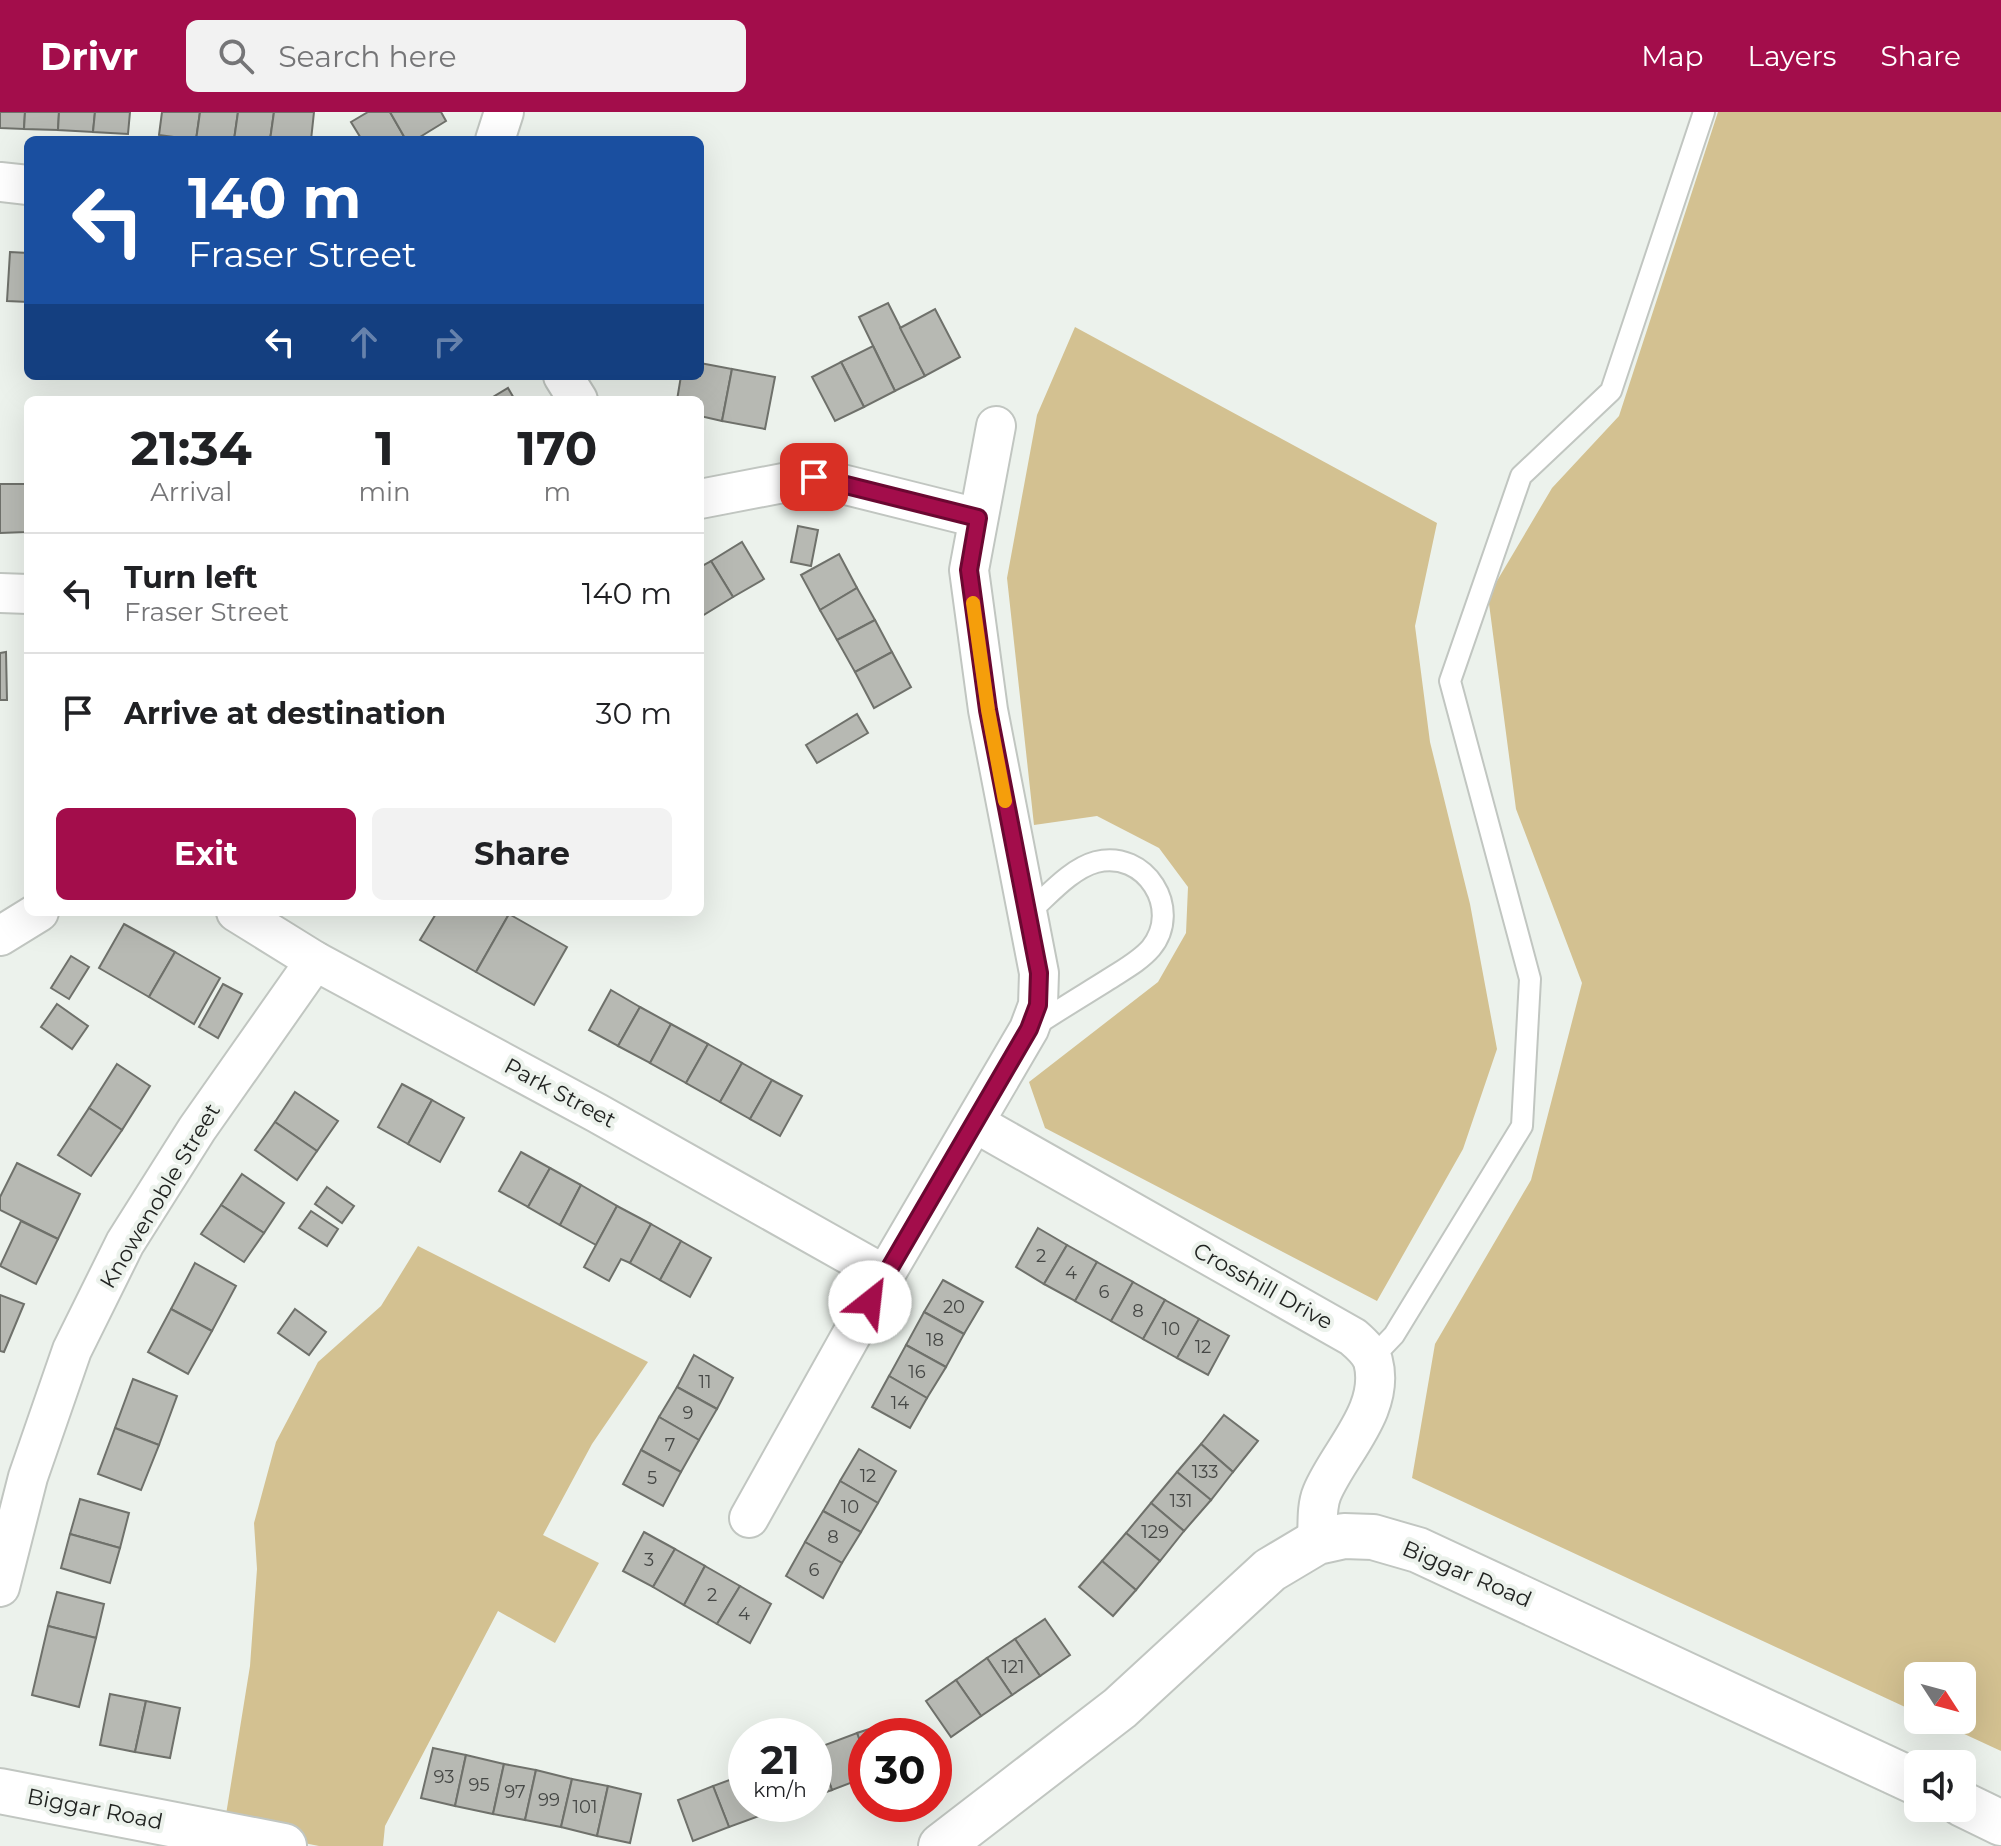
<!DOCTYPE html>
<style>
body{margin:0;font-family:Montserrat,sans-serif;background:#f2f2f2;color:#202124;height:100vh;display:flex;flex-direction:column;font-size:30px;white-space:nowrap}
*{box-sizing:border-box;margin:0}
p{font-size:26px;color:#757577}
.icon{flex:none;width:44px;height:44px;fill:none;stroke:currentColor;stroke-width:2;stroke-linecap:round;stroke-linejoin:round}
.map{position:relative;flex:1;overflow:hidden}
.sheet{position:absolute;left:24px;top:284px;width:680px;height:520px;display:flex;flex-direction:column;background:#fff;border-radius:12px;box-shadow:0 8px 32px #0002}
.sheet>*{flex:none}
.top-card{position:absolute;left:24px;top:24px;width:680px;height:244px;border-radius:12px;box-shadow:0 8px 32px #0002;background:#1a4fa0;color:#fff;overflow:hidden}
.needle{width:52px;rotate:126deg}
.buttons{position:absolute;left:1904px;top:1550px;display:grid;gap:16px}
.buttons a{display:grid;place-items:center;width:72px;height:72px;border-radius:12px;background:#fff;box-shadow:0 8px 32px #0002;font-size:40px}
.speed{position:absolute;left:728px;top:1606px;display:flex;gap:16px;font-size:40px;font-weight:700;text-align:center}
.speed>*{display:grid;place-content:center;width:104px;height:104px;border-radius:50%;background:#fff;box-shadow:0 8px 32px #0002;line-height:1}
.speed small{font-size:20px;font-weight:400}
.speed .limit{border:12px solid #d22;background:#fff;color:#111}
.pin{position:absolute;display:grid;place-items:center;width:68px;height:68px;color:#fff;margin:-34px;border-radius:16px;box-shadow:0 4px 12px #0006}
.me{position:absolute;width:88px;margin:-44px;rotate:29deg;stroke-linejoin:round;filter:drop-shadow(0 0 6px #0008)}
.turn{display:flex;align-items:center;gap:28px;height:168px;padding:0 32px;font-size:36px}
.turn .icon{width:104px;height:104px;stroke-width:2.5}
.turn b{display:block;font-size:56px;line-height:68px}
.lanes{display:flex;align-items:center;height:76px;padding:0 32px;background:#0003;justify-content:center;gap:40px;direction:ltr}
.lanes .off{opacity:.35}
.eta{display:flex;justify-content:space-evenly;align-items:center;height:136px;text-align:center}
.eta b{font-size:48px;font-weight:700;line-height:56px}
.action{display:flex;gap:16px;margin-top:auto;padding:16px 32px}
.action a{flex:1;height:92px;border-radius:12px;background:#a30d4b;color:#fff;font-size:32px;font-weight:700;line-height:92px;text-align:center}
.action a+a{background:#f2f2f2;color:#202124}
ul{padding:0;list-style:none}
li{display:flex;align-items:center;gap:24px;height:120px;padding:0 32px;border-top:2px solid #e0e0e0}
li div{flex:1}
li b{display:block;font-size:30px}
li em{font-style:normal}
header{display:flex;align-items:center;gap:48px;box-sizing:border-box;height:112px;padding:0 40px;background:#a30d4b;color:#fff}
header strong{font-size:38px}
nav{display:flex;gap:44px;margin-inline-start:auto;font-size:28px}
.search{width:560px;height:72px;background:#f2f2f2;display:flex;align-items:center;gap:20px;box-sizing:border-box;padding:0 28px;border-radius:12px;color:#757577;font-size:30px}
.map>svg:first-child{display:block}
.green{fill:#d3c191}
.building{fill:#b7b9b3;stroke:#6f716b;stroke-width:2}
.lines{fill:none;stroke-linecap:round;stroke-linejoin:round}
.lane-casing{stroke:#c1c6c1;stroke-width:24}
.street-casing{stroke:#c1c6c1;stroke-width:42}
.secondary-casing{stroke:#c1c6c1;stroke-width:48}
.lane{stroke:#fff;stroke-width:20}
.street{stroke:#fff;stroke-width:38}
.secondary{stroke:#fff;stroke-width:44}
.route-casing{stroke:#6a0831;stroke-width:20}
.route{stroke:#a30d4b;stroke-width:14}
.slow{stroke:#f59e0b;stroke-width:14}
.labels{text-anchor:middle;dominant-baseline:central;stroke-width:8;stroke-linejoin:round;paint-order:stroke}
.number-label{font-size:18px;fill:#464846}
.street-label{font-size:22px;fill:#212321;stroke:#ecf2ec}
</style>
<header>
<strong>Drivr</strong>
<div class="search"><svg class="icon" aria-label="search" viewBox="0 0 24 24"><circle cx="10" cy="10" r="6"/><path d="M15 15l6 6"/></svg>Search here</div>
<nav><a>Map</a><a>Layers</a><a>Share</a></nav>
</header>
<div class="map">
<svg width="2001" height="1734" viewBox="0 0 2001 1734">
<rect width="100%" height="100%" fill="#ecf2ec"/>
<g class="green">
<path d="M1718,0H2001V1639L1934,1608H1962V1564H1918V1601L1412,1366L1435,1232L1531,1068L1582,871L1516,697L1488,484L1552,376L1619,304Z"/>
<path d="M1075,215L1437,411L1415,514L1430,630L1470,792L1497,937L1463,1037L1377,1189L1045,1016L1029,970L1158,870L1186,821L1188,775L1159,736L1097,704L1034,713L1007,466L1037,303Z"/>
<path d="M418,1134L648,1250L592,1332L543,1423L599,1451L555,1531L498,1499L385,1714L383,1734H319L224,1715L250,1554L257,1457L254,1411L276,1330L318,1250L381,1194Z"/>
</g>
<g class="building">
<path d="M0,0H25L24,17L0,16Z"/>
<path d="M25,0H59L58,18L24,17Z"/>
<path d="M59,0H95L93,20L58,18Z"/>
<path d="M95,0H130L128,22L93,20Z"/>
<path d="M162,0H200L196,28L159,23Z"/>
<path d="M200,0H238L234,28H196Z"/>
<path d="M238,0H274L270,28H234Z"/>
<path d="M274,0H314L311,28H270Z"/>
<path d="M368,0H390L406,28H362L351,10Z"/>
<path d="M390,0H441L446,9L415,28H406Z"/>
<path d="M10,140L28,141V190L7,189Z"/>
<path d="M888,191L925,264L895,279L859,205Z"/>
<path d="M935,197L960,245L925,264L900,216Z"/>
<path d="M873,234L895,279L864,295L841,250Z"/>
<path d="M841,250L864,295L835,309L812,265Z"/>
<path d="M700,251L732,257L722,309L700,304V288H677L681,264H700Z"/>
<path d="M732,257L775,265L765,317L722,309Z"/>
<path d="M508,276L515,288H488Z"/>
<path d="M0,372H25L26,420L0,421Z"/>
<path d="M25,372H28V420H26Z"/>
<path d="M798,414L818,418L811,454L791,450Z"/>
<path d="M742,430L764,467L733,485L711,449Z"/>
<path d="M839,442L857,476L820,498L801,463Z"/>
<path d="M711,449L733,485L702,504L700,455Z"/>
<path d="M857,476L875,508L837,528L820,498Z"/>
<path d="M875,508L892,540L855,560L837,528Z"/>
<path d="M6,540L7,588H0V541Z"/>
<path d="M892,540L911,575L874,596L855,560Z"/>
<path d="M857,602L868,621L817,651L806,633Z"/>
<path d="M437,800H506L509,802L476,860L420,828Z"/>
<path d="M509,802L567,835L534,893L476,860Z"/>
<path d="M124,812L175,840L149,885L99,856Z"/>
<path d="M175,840L220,866L194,912L149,885Z"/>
<path d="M71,844L89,855L69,887L51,876Z"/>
<path d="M223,872L242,882L218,926L199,915Z"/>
<path d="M611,878L640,895L618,934L589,918Z"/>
<path d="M57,892L88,914L72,937L41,915Z"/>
<path d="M640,895L671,912L650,951L618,934Z"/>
<path d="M671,912L708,932L686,971L650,951Z"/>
<path d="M708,932L742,951L720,990L686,971Z"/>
<path d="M742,951L772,968L750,1007L720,990Z"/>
<path d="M117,952L150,974L122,1018L89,996Z"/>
<path d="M772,968L802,984L780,1024L750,1007Z"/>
<path d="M402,972L432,988L408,1032L378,1015Z"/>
<path d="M295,980L338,1009L317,1039L275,1010Z"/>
<path d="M432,988L464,1006L440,1050L408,1032Z"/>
<path d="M89,996L122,1018L91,1064L58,1043Z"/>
<path d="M275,1010L317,1039L297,1068L255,1038Z"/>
<path d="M521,1040L550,1056L528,1095L499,1079Z"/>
<path d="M17,1051L80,1082L58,1127L0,1098V1085Z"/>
<path d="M550,1056L581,1073L560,1113L528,1095Z"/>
<path d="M242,1062L284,1091L264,1121L221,1093Z"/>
<path d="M581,1073L617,1094L596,1133L560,1113Z"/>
<path d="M327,1075L354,1094L342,1111L315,1092Z"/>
<path d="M221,1093L264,1121L244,1150L201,1122Z"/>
<path d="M617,1094L651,1112L630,1151L621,1147L609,1169L584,1155Z"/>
<path d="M311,1099L338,1117L327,1134L299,1116Z"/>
<path d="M21,1109L58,1127L36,1172L0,1154Z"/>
<path d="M651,1112L681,1129L660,1168L630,1151Z"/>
<path d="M1038,1116L1067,1133L1044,1172L1016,1155Z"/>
<path d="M681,1129L711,1146L690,1185L660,1168Z"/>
<path d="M1067,1133L1097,1150L1075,1189L1044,1172Z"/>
<path d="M1097,1150L1133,1170L1111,1209L1075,1189Z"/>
<path d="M195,1151L236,1174L212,1219L171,1197Z"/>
<path d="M943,1168L983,1190L964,1222L924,1200Z"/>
<path d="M1133,1170L1165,1188L1143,1227L1111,1209Z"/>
<path d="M0,1183L24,1192L4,1240L0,1239Z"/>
<path d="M1165,1188L1199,1207L1177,1246L1143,1227Z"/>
<path d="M171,1197L212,1219L188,1262L148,1240Z"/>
<path d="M295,1197L326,1220L309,1243L278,1221Z"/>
<path d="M924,1200L964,1222L946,1255L906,1233Z"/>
<path d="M1199,1207L1229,1224L1208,1263L1177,1246Z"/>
<path d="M906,1233L946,1255L927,1286L889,1264Z"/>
<path d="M694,1243L733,1266L717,1297L677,1275Z"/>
<path d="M889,1264L927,1286L910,1316L872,1295Z"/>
<path d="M133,1267L177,1284L159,1333L115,1316Z"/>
<path d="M677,1275L717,1297L699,1328L659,1305Z"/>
<path d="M1224,1303L1258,1329L1233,1360L1201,1332Z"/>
<path d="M659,1305L699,1328L681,1360L641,1338Z"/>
<path d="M115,1316L159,1333L141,1378L98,1362Z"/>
<path d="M1201,1332L1233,1360L1211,1388L1177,1360Z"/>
<path d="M859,1337L896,1359L878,1391L840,1369Z"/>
<path d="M641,1338L681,1360L663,1394L623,1372Z"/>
<path d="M1177,1360L1211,1388L1184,1419L1151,1391Z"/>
<path d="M840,1369L878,1391L861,1420L823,1399Z"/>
<path d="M80,1387L129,1401L120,1436L70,1422Z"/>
<path d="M1151,1391L1184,1419L1160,1449L1126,1421Z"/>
<path d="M823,1399L861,1420L842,1451L805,1430Z"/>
<path d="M644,1420L675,1437L653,1475L623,1459Z"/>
<path d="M1126,1421L1160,1449L1136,1478L1102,1449Z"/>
<path d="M70,1422L120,1436L110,1471L61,1456Z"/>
<path d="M805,1430L842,1451L823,1486L786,1464Z"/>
<path d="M675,1437L705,1454L684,1493L653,1475Z"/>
<path d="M1102,1449L1136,1478L1113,1504L1079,1475Z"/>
<path d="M705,1454L740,1474L717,1512L684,1493Z"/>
<path d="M740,1474L771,1492L750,1531L717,1512Z"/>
<path d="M57,1480L104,1492L96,1526L48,1514Z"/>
<path d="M1045,1507L1070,1543L1040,1564L1015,1527Z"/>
<path d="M48,1514L96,1526L79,1595L32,1583Z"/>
<path d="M1015,1527L1040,1564L1012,1583L987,1546Z"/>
<path d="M987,1546L1012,1583L981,1604L956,1568Z"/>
<path d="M956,1568L981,1604L951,1625L926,1589Z"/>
<path d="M110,1582L146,1589L135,1640L100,1633Z"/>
<path d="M146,1589L180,1596L170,1646L135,1640Z"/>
<path d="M891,1610L896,1624H866V1646L857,1621Z"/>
<path d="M857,1621L866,1646V1665L832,1678L817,1636Z"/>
<path d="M433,1636L466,1643L455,1694L421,1686Z"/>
<path d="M817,1636L832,1678L814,1684V1638Z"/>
<path d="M466,1643L504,1652L493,1702L455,1694Z"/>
<path d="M504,1652L536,1658L525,1708L493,1702Z"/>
<path d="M536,1658L572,1667L561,1715L525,1708Z"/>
<path d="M746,1662V1692H758L762,1703L729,1715L713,1674Z"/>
<path d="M572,1667L608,1674L597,1724L561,1715Z"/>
<path d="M608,1674L641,1682L630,1731L597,1724Z"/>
<path d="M713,1674L729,1715L693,1729L678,1688Z"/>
<path d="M758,1692H793L762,1703Z"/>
</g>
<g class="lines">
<g class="lane-casing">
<g id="lane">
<path d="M1027,802C1047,785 1070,757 1096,750C1145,737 1183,797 1151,836C1139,850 1121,859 1106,869C1082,884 1057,899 1033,915"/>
<path d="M1372,1246L1394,1223L1522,1014L1530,867L1450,569L1521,364L1611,279L1704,0"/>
</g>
</g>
<g class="street-casing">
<g id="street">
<path d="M495,28L504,0"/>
<path d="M0,70L28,73"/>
<path d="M563,264L578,288"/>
<path d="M700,387L814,365L978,406"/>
<path d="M0,481L28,482"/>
<path d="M236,800L315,849L597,1001L885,1163"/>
<path d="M0,824L39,800"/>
<path d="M975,1011L1353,1225C1360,1231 1370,1240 1373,1249C1386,1298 1339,1340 1322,1381C1316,1395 1318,1415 1317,1430"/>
<path d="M749,1406L885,1163L1029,917L1038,893L1039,861L988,598L969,458L996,314"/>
<path d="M0,1475L28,1365L72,1238L125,1131L197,1017L315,849"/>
</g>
</g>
<g class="secondary-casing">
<g id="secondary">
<path d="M0,1679L284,1734"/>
<path d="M1962,1692L2001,1711"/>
<path d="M941,1734L1120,1596L1270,1458L1317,1430L1344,1424L1373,1425L1418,1438L1918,1671"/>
</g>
</g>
<use href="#lane" class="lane"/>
<use href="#street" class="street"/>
<use href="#secondary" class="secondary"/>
</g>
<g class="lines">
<g class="route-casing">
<path id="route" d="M814,365L978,406L969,458L988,598L1039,861L1038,893L1029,917L870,1190"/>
</g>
<use href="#route" class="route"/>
<path class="slow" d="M973,491L988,598L1005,689"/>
</g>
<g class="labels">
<g class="number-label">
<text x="1041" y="1144">2</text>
<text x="1071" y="1161">4</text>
<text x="1104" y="1180">6</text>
<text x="954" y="1195">20</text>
<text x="1138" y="1199">8</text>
<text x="1171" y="1217">10</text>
<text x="935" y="1228">18</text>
<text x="1203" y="1235">12</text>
<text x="917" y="1260">16</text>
<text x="705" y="1270">11</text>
<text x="900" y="1291">14</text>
<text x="688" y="1301">9</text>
<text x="670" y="1333">7</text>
<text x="1205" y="1360">133</text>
<text x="868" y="1364">12</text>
<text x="652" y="1366">5</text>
<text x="1181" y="1389">131</text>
<text x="850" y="1395">10</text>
<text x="1155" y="1420">129</text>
<text x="833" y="1425">8</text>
<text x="649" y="1448">3</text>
<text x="814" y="1458">6</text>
<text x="712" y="1483">2</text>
<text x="744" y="1502">4</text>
<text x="1013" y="1555">121</text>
<text x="444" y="1665">93</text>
<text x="479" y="1673">95</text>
<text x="515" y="1680">97</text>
<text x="549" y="1688">99</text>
<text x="585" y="1695">101</text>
</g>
<g class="street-label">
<text transform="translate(560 981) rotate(28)">Park Street</text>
<text transform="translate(160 1084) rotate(-59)">Knowenoble Street</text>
<text transform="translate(1263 1174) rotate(29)">Crosshill Drive</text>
<text transform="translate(1467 1462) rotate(23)">Biggar Road</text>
<text transform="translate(95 1697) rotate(11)">Biggar Road</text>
</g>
</g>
</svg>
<div class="buttons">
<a><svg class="needle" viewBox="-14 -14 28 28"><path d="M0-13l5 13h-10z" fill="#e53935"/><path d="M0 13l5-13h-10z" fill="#757577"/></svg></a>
<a><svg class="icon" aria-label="sound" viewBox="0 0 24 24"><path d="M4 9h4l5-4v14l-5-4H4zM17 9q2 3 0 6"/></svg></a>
</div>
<div class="speed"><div>21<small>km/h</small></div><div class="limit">30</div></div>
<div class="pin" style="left:814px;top:365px;background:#d93025"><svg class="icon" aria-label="arrive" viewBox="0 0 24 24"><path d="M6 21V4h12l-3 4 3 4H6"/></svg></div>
<svg class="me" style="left:870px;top:1190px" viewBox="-20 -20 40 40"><circle r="19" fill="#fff"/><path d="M0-13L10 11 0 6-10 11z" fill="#a30d4b"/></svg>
<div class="top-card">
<div class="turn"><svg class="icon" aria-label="left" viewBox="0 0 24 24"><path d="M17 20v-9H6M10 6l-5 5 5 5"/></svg><div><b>140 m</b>Fraser Street</div></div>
<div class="lanes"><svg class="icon" aria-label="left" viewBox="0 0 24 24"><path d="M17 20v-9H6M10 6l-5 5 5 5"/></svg><svg class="icon off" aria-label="ahead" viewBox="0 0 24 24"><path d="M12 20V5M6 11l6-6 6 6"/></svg><svg class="icon off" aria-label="right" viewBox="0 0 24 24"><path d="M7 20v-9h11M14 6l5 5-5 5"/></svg></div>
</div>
<section class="sheet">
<div class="eta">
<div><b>21:34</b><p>Arrival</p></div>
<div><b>1</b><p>min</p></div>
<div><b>170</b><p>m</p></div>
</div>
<ul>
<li><svg class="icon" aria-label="left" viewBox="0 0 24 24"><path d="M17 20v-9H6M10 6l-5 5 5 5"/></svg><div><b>Turn left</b><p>Fraser Street</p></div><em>140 m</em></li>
<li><svg class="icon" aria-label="arrive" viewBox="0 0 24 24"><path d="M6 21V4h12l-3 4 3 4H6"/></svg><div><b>Arrive at destination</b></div><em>30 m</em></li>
</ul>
<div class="action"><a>Exit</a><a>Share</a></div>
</section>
</div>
